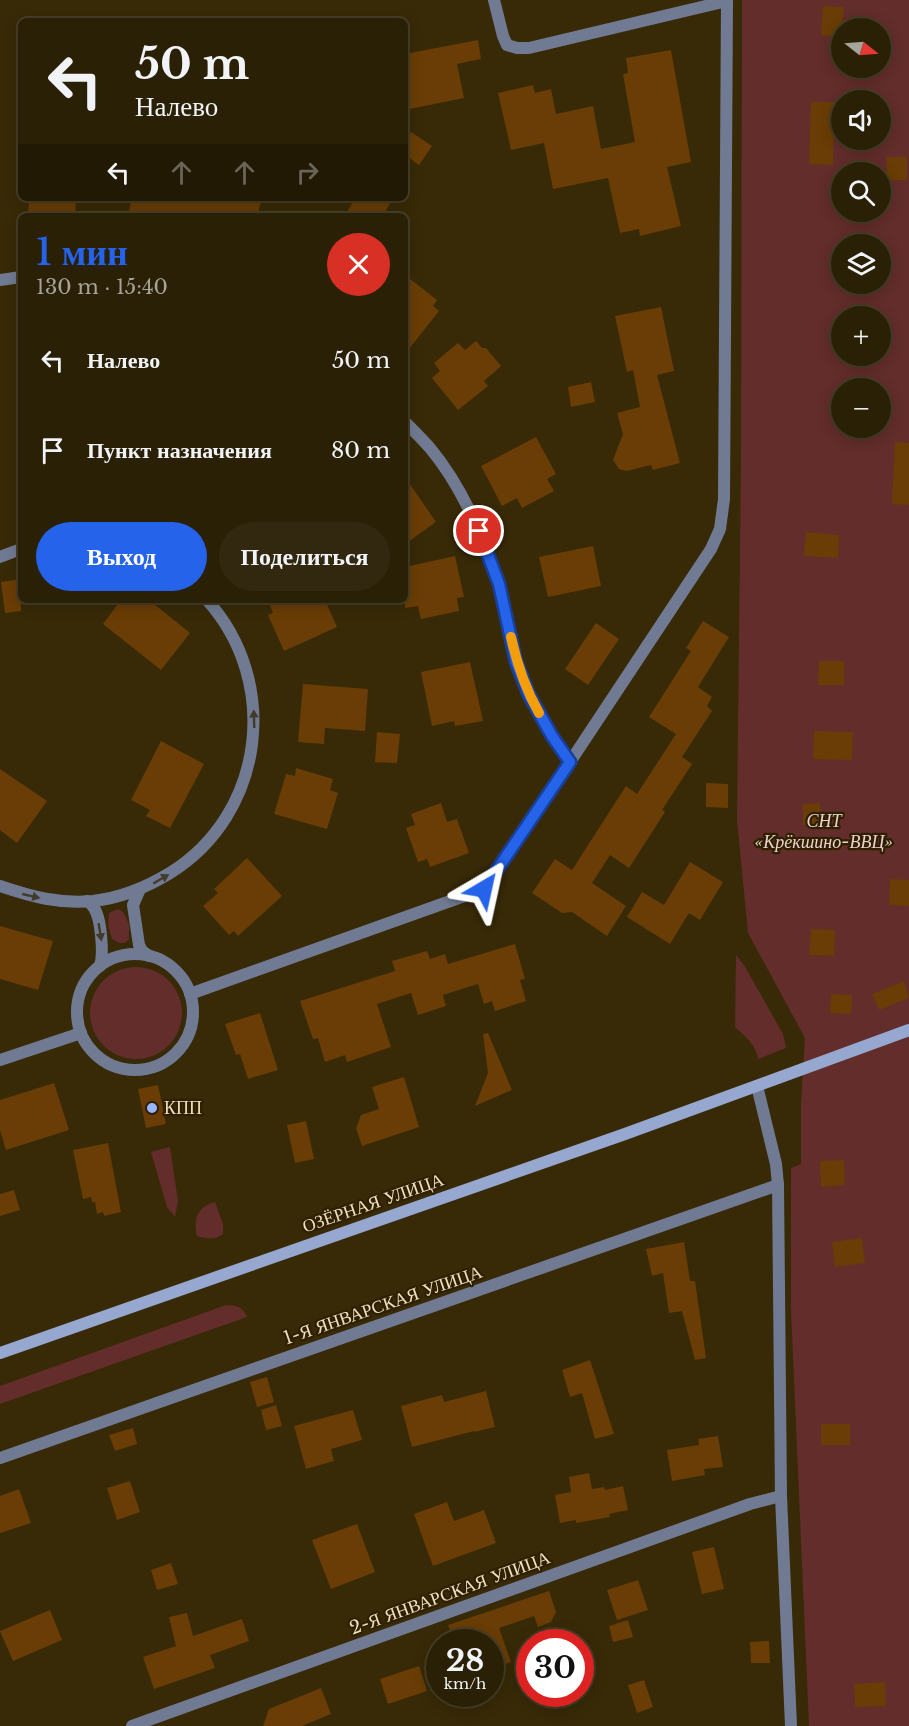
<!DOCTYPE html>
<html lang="ru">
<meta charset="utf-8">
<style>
body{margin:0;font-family:"Libre Baskerville",serif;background:#32280f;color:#f1f3f6;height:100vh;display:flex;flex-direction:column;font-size:22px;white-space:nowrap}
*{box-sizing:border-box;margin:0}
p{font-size:20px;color:#a5a39a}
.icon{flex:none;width:33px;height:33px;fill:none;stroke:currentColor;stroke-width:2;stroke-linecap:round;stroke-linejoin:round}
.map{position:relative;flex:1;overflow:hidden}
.drawer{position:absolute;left:18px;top:213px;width:390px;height:390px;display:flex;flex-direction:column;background:#2a2005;border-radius:9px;box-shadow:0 3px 15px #0003,0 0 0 2px #463e27}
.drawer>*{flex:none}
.guide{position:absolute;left:18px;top:18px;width:390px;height:183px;border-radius:9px;box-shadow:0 3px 15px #0003,0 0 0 2px #463e27;background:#2a2005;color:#f1f3f6;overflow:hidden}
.needle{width:39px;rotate:107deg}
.tools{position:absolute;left:831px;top:18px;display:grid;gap:12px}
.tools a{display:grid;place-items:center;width:60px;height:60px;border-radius:50%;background:#2a2005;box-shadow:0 3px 15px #0003,0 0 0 2px #463e27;font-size:30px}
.speed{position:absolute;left:426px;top:1629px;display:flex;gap:12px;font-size:30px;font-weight:700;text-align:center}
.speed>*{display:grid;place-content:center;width:78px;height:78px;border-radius:50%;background:#2a2005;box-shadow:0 3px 15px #0003,0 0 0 2px #463e27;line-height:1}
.speed small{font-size:15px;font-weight:400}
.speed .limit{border:9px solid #d22;background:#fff;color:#111}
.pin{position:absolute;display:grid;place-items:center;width:51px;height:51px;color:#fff;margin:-26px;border:3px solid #fff;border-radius:50%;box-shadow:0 2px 6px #0007}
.me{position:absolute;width:66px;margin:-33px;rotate:36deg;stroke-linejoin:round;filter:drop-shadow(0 0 4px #0008)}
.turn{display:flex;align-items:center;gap:21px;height:126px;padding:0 18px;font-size:27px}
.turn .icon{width:78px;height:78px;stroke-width:2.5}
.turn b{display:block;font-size:42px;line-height:51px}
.lanes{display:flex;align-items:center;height:57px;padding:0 18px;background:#0003;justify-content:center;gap:30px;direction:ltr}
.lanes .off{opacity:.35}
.round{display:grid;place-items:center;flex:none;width:63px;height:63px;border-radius:32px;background:#32280f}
.headline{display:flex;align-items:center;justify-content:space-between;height:102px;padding:0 18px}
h1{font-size:36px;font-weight:600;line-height:45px;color:#2563eb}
.button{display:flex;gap:12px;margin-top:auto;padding:12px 18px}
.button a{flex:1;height:69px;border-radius:36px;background:#2563eb;color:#fff;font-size:24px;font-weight:600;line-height:69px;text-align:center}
.button a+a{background:#32280f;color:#f1f3f6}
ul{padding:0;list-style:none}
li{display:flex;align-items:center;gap:18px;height:90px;padding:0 18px}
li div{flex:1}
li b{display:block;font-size:22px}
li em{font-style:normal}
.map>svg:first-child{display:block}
.green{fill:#622d2a;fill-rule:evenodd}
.building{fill:#693d05}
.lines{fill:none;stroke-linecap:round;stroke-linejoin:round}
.minor{stroke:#707b93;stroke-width:12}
.secondary{stroke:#96a8cf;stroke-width:12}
.oneway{fill:#423b2c}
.route-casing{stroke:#184099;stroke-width:15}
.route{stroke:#2563eb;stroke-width:10}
.slow{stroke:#f59e0b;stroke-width:10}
.poi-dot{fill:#96b6fd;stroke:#2e2000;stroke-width:2}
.labels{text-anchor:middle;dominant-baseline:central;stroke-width:4.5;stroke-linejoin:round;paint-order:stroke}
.park-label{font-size:18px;font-style:italic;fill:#edd1ce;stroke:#2e2000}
.poi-label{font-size:18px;fill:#efe0c2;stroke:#2e2000;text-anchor:start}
.street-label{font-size:18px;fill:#efe0c2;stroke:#2e2000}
</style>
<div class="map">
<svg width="909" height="1726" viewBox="0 0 909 1726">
<rect width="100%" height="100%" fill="#382a07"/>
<g class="green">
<path d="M742,0H909V1726H809L791,1310V1168L801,1164V1103L805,1038L748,933L737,820L741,457ZM842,28H880V68H842ZM842,100H880V140H842ZM842,172H880V212H842ZM842,244H880V284H842ZM842,316H880V356H842ZM842,388H880V428H842Z"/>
<path d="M118,909L123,912L129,924V939L125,943H119L112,939L108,926L109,913Z"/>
<path d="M736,955L744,965L783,1034L786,1048L758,1059C756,1045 745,1036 735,1027Z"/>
<circle cx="136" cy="1013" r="46"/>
<path d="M170,1147L178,1201L175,1217L167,1207L151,1152Z"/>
<path d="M215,1202L223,1224V1234C215,1240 206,1239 197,1236C193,1219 197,1207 215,1202Z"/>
<path d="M226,1305C237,1306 242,1306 247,1317L0,1404V1386Z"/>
</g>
<g class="building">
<path d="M823,6L844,7L841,37L821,35Z"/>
<path d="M478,40L481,59L457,64L464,98L405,110V54Z"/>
<path d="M671,50L691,162L667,167L681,226L640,236L639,229L620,233L608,178L553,189L544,143L511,150L498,93L533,85L535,93L551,89L556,114L593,106L601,149L635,142L623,74L628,73L626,58Z"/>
<path d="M811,102H838L837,122H834L833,165L809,164Z"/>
<path d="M411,132L432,146L419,165L405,155V141Z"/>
<path d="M887,157H907V180H886Z"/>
<path d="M29,198H76L75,216H28Z"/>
<path d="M132,198H262L257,216H128Z"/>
<path d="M355,198H393L383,216H345Z"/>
<path d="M405,275L437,300L433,306L439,311L405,354Z"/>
<path d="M661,307L674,371L657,375L680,463L653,470L651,465L627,471L619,469L613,460L623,434L617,413L640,407L633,370L627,372L615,316Z"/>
<path d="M476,341L482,348H486L501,366L484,381L488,386L458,410L432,378L440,371L434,363L458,343L465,350Z"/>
<path d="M591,382L595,402L571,407L568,387Z"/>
<path d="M536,437L556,474L547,479L554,491L522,508L517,498L502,506L481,466Z"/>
<path d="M895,442L909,443V505L892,504Z"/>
<path d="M405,477L436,522L405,544Z"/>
<path d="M806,532L839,535L838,558L804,556Z"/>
<path d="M593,546L601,586L548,597L539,557Z"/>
<path d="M455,556L464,597L457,598L459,611L421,619L418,606L405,608V567Z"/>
<path d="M21,579V611L5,613L1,582Z"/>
<path d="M121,600H149L190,633L161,670L103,624Z"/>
<path d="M268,600H325L337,627L284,651L268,615L273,613Z"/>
<path d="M703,621L729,637L698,687L712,697L707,706L712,711L682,757L692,764L662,810L665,812L629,868L610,855L592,883L626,906L607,936L572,912L562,913L532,893L555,859L572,870L626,786L637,794L676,734L649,717L691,651L686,648Z"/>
<path d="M596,623L619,639L588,685L565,669Z"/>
<path d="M819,661H844V685H818Z"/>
<path d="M470,662L483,721L455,726L454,721L432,726L421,672Z"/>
<path d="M303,684L368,689L365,731L325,728L324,744L298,742Z"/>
<path d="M814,731L853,732L852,760L813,759Z"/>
<path d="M377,732L400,734L397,763L375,762Z"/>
<path d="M161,741L204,764L170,828L146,816L150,810L131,800Z"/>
<path d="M296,768L333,779L330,790L338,793L327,829L274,814L286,774L295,776Z"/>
<path d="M0,769L47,801L17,843L0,830Z"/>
<path d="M706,783L728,784V808L706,807Z"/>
<path d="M441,803L447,822L457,819L469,853L430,867L427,859L418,862L406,828L415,825L411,814Z"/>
<path d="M820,803L821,824L803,825V804Z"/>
<path d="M247,858L282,896L238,936L234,931L229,935L203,906L218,893L214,889Z"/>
<path d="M690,862L723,882L700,920L689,913L670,944L627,917L642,892L664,905Z"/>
<path d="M890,879L909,880V906L889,905Z"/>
<path d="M0,926L53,941L38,990L0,979Z"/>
<path d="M811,929L835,930L834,956L809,955Z"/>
<path d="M515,944L525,979L520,980L526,1001L495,1011L492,1001L484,1004L478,984L443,995L446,1006L418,1015L411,993L377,1004L391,1047L347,1062L345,1055L325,1062L318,1038L313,1039L300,1001L395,971L392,961L427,951L430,959L445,954L448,964Z"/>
<path d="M904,981L909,998L879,1010L872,994Z"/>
<path d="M831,994L852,995L851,1014L830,1013Z"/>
<path d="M260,1013L278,1070L248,1079L240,1054L236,1055L225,1024Z"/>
<path d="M488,1033L512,1090L475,1106L488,1073L483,1034Z"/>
<path d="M404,1077L419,1127L362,1146L356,1128L361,1115L379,1109L372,1087Z"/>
<path d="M54,1083L69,1130L6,1150L0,1130V1100Z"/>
<path d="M158,1085L166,1124L146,1128L138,1089Z"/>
<path d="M306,1121L314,1159L295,1163L287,1125Z"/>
<path d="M108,1143L121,1212L104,1216L103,1212L97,1214L95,1202H92L91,1197L83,1199L73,1150Z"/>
<path d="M844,1160L845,1185L821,1187L820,1161Z"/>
<path d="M14,1190L20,1210L0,1216V1194Z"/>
<path d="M862,1238L865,1263L835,1267L832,1242Z"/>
<path d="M684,1242L690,1281H695L706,1358L695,1360L682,1311L669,1313L663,1273L652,1276L646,1249Z"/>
<path d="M590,1360L614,1434L595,1439L582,1393L570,1397L562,1370Z"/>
<path d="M267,1377L274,1402L257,1407L250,1382Z"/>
<path d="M486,1391L495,1427L474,1432V1431L412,1447L401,1406L442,1395L444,1402Z"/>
<path d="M276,1405L282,1426L266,1430L261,1410Z"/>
<path d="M353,1410L362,1440L331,1449L334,1461L306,1469L294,1426Z"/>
<rect x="821" y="1424" width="29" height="21"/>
<path d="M133,1428L137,1444L115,1451L109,1435Z"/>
<path d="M718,1436L723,1467L704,1469L705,1475L672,1481L667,1450L699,1445L698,1439Z"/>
<path d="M589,1473L592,1489L604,1487L605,1490L623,1486L628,1510L609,1514L610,1517L576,1523V1520L560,1523L555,1495L571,1492L569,1477Z"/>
<path d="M130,1481L140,1512L117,1520L107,1488Z"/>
<path d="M19,1489L31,1523L0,1533V1496Z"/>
<path d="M447,1502L454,1521L484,1510L496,1543L433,1566L414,1514Z"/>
<path d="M357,1524L375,1572L331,1589L312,1540Z"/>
<path d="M714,1547L724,1589L702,1594L692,1552Z"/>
<path d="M171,1563L178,1584L157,1590L151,1570Z"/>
<path d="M638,1580L648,1610L617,1620L607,1590Z"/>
<path d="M549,1591L556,1612L551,1622L538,1627L534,1616L499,1628L511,1662L490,1669V1636L472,1642H455L448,1625Z"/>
<path d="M50,1610L62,1640L13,1661L0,1631Z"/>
<path d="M187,1613L193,1636L242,1619L249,1641L210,1655L215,1668L154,1689L143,1657L176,1646L169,1617Z"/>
<path d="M628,1620L633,1637L613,1642L609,1626Z"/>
<path d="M769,1641L770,1663H751L750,1642Z"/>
<path d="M419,1666L427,1691L388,1704L380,1679Z"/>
<path d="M644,1680L653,1707L637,1713L628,1685Z"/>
<path d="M885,1682L886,1706L855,1707L854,1684Z"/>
<path d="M321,1688L331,1714L302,1726H263L269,1709Z"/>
</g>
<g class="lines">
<g class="minor">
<path d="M494,0L503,36L507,45L517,48H529L727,1"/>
<path d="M0,280L21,277"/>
<path d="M405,422C413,430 422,439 430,448C461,485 483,536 498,582C507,608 508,636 516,662C527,699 548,732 570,762"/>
<path d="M0,557L21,549"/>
<path d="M0,886C32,897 59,904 93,901C120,898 147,887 170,873C265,814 281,682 207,600"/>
<path d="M140,889L133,905L139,945L142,951L149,956"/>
<path d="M87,901C89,902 93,906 94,908C101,918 104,954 100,966"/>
<circle cx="135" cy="1012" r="58"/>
<path d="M190,994L484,889L570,762L711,549L720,529L724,499L727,0"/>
<path d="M0,1060L81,1033"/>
<path d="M757,1086L776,1164L778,1185L781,1496L791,1726"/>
<path d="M0,1458L778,1185"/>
<path d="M132,1726L750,1504L781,1496"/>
</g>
<path class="secondary" d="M0,1353L625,1134L909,1030"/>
</g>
<defs><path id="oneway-solid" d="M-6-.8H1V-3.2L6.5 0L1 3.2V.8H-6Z" transform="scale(1.5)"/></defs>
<g class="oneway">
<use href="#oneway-solid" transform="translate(254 719) rotate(-92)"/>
<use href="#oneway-solid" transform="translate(161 879) rotate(-30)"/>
<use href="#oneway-solid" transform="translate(31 896) rotate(13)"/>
<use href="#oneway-solid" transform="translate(100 932) rotate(81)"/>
</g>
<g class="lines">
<g class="route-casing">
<path id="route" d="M479,531L499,584L516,662L529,695L552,736L570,762L484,889"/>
</g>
<use href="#route" class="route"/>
<path class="slow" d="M511,637C517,664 525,688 539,713"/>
</g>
<circle class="poi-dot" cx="152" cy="1108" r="6"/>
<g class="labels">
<g class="park-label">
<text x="824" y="821">СНТ<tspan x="824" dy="21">«Крёкшино-ВВЦ»</tspan></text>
</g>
<g class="poi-label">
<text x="164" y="1108">КПП</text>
</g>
<g class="street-label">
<text transform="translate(373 1203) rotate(-19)">ОЗЁРНАЯ УЛИЦА</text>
<text transform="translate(383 1305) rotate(-19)">1-Я ЯНВАРСКАЯ УЛИЦА</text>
<text transform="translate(450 1593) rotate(-20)">2-Я ЯНВАРСКАЯ УЛИЦА</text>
</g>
</g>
</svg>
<div class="tools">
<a><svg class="needle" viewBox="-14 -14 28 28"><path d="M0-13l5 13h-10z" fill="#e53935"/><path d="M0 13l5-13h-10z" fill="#a5a39a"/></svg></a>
<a><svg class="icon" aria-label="sound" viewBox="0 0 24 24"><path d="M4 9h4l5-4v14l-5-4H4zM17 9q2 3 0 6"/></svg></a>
<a><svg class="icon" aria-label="search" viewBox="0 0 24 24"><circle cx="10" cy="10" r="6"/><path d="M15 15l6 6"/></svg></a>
<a><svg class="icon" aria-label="layers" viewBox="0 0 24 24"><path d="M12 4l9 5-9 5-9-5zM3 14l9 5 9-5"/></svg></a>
<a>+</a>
<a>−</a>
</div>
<div class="speed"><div>28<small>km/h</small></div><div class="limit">30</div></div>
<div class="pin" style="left:479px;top:531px;background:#d93025"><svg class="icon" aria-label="arrive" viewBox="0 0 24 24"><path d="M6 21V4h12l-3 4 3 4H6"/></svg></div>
<svg class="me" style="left:484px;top:889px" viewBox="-20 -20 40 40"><path d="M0-17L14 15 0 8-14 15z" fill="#2563eb" stroke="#fff" stroke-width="4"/></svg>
<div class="guide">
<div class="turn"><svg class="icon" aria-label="left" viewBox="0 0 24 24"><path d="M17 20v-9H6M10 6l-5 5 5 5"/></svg><div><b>50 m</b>Налево</div></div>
<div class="lanes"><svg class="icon" aria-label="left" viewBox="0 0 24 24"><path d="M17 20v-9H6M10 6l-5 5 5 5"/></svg><svg class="icon off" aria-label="ahead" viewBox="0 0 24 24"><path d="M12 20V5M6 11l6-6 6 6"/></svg><svg class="icon off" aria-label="ahead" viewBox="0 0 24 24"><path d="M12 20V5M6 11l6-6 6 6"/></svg><svg class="icon off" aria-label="right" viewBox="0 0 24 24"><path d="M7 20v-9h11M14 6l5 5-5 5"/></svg></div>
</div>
<section class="drawer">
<div class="headline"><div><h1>1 мин</h1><p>130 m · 15:40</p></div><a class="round" style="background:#d93025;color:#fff"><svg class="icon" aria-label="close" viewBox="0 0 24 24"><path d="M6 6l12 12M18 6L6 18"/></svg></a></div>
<ul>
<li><svg class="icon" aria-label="left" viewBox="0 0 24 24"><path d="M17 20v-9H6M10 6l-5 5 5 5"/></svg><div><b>Налево</b></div><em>50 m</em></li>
<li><svg class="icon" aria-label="arrive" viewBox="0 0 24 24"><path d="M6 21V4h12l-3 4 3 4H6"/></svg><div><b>Пункт назначения</b></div><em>80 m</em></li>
</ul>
<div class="button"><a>Выход</a><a>Поделиться</a></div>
</section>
</div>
